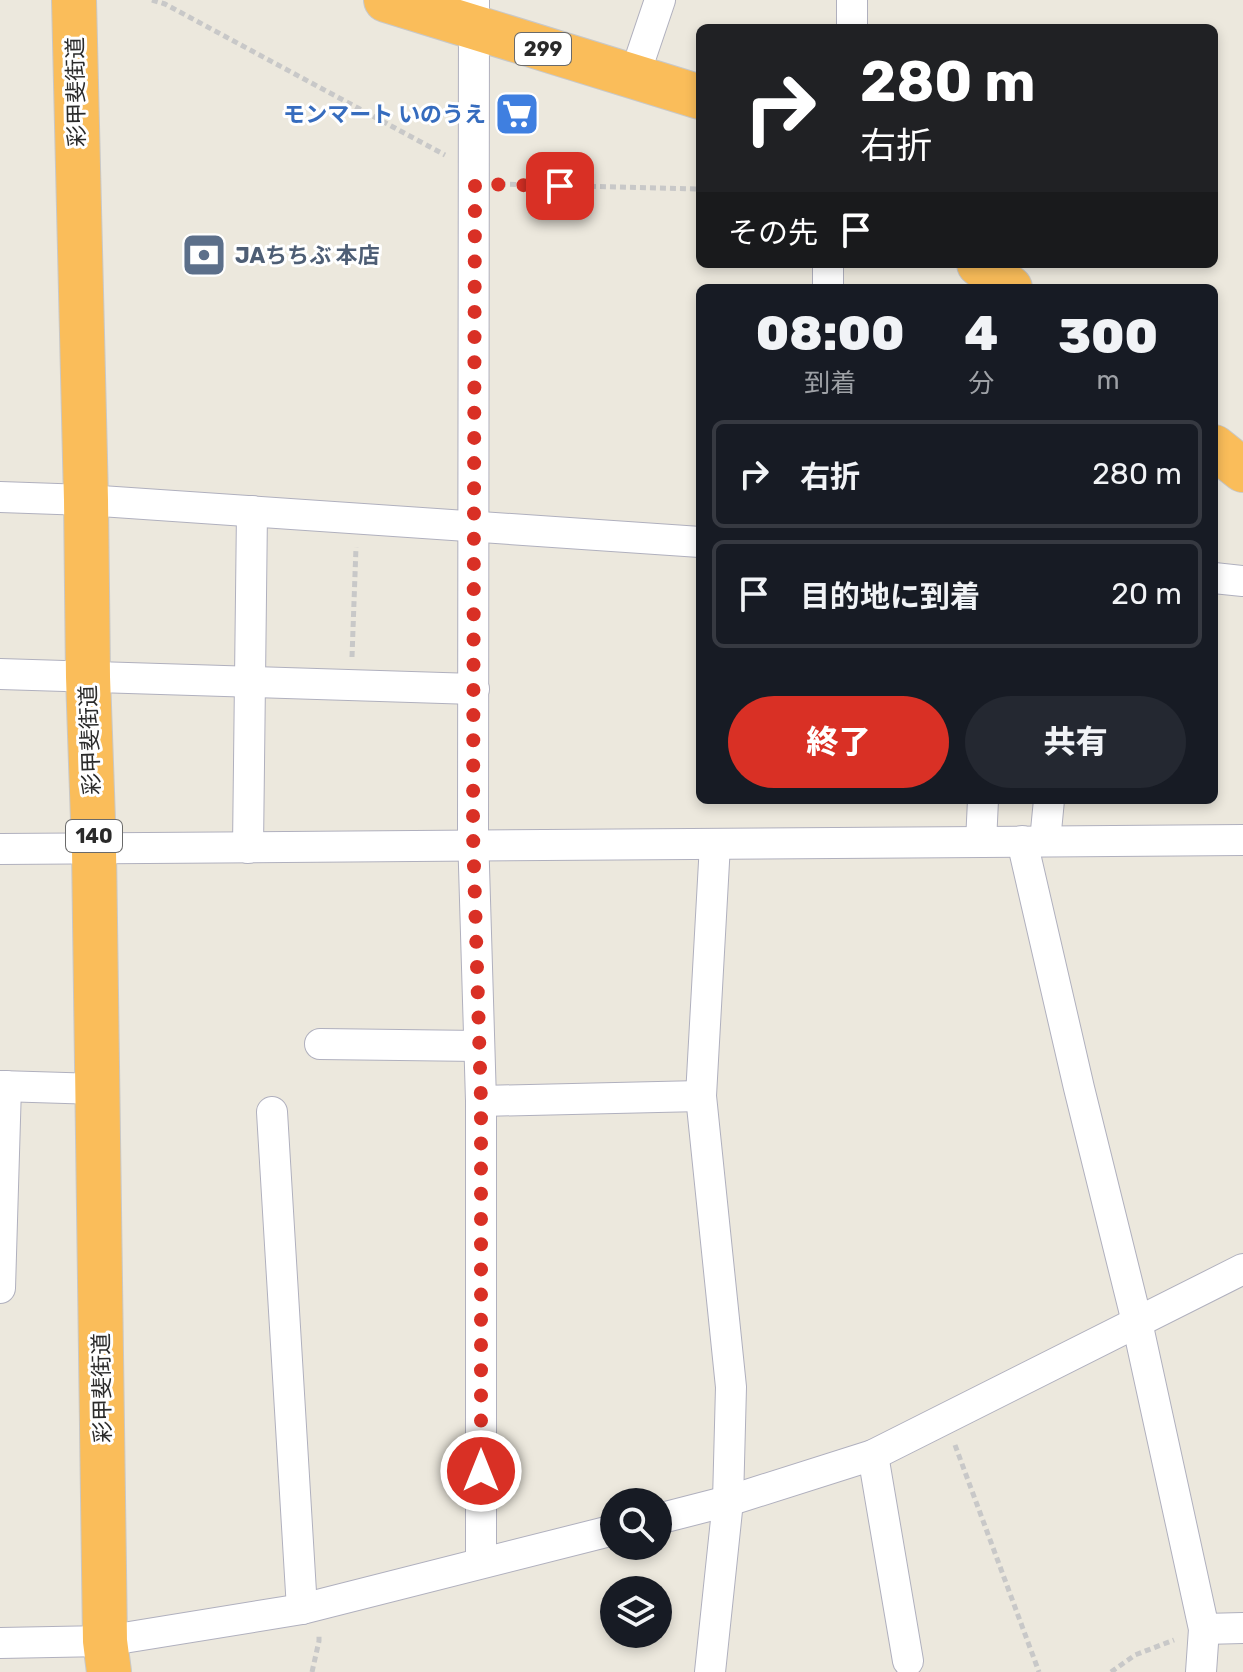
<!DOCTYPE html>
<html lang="ja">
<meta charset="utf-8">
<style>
body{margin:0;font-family:Rubik,"Noto Sans JP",sans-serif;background:#242831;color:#f1f3f6;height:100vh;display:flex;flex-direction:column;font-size:30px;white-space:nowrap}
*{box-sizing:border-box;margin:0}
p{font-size:26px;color:#9ea1a6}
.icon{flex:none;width:44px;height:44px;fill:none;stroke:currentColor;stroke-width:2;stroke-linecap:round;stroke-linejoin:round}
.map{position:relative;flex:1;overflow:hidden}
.sheet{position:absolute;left:696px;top:284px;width:522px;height:520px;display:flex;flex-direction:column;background:#171b24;border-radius:12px;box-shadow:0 4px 12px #0003}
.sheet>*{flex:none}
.guide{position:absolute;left:696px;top:24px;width:522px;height:244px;border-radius:12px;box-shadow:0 4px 12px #0003;background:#202124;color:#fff;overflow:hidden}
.fabs{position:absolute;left:600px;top:1488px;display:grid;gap:16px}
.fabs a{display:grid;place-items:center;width:72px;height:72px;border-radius:50%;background:#171b24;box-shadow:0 4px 12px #0003;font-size:40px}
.pin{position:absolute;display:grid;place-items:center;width:68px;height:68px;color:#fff;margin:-34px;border-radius:16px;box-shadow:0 4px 12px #0006}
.me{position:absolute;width:88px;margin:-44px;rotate:0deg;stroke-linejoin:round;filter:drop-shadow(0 0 6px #0008)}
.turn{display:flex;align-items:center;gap:28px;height:168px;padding:0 32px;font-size:36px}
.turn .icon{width:104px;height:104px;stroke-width:2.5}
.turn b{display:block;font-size:56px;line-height:68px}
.then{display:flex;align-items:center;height:76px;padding:0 32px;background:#0003;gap:16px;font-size:30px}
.eta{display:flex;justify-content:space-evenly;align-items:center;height:136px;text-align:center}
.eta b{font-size:48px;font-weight:800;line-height:56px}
.button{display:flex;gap:16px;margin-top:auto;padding:16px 32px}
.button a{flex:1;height:92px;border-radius:48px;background:#d93025;color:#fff;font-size:32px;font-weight:800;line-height:92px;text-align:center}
.button a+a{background:#242831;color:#f1f3f6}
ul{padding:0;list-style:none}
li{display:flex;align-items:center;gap:24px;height:108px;margin:0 16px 12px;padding:0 16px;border:4px solid #363941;border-radius:12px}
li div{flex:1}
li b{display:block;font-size:30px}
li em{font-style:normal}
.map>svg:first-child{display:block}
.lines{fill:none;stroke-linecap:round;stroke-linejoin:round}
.minor-casing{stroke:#b0b0be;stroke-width:32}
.highway-casing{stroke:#c8c8c8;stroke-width:46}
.path{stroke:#c8c8c8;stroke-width:5;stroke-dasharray:6 4;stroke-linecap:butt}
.minor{stroke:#fff;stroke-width:30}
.highway{stroke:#fabd5a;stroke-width:44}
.route{stroke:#d93025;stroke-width:14;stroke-dasharray:0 25.2}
.labels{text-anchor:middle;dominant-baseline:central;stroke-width:6;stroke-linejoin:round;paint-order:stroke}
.shield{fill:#fff;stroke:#6a6a6a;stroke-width:2}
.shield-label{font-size:20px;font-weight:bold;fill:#2a2a2a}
.street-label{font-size:22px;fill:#2a2a2a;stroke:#fff}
.shop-label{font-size:22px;font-weight:bold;fill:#366cbe;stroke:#fff;text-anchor:end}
.service-label{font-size:22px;font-weight:bold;fill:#4e5e75;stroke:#fff;text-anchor:start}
</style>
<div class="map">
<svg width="1243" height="1672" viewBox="0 0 1243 1672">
<rect width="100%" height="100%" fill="#ece8dd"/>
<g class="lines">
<g class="minor-casing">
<g id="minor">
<path d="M474,0L473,833L481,1101V1563"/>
<path d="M852,0V28"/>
<path d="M634,77L660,0"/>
<path d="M828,288V264"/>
<path d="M0,497L86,500L700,542"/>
<path d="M1214,578L1243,581"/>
<path d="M0,674L474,689"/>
<path d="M1022,841L1079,1088L1137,1322L1204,1629L1201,1672"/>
<path d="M1045,841L1049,800"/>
<path d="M981,842L983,800"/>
<path d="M248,848L252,511"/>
<path d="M0,849L1243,840"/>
<path d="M320,1044L479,1046"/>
<path d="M0,1086L98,1089"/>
<path d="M481,1101L701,1096"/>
<path d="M272,1112L302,1609"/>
<path d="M0,1288L6,1086"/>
<path d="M873,1455L908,1661"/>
<path d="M658,1519L728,1501L873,1455L1243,1269"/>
<path d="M1204,1629L1243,1628"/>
<path d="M0,1643L105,1641L302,1609L614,1530"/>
<path d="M710,1672L728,1501L731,1387L701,1096L715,844"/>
</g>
</g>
<g class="highway-casing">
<g id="highway">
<path d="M74,0L86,500L88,677L94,849L105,1641L109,1672"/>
<path d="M386,0L700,97"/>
<path d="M979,264L1010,288"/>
<path d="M1214,447L1243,470"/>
</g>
</g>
<g class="path">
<path d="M152,0L165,4L445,155"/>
<path d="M500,184L700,189"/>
<path d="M352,657L356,547"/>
<path d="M955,1445L1039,1672"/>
<path d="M312,1672L319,1641V1635"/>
<path d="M1111,1672L1135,1655L1174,1640"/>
</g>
<use href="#minor" class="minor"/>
<use href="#highway" class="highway"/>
</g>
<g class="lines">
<path class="route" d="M481,1471V1101L473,833L475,184L560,186"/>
</g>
<defs>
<g id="supermarket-square" transform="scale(2.3)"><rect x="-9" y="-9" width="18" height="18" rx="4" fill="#3f7fe0" stroke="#fff"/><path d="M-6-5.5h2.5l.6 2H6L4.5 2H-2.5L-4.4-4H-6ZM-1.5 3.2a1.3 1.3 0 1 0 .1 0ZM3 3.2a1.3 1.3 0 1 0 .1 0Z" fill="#fff"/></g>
<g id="bank-square" transform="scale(2.3)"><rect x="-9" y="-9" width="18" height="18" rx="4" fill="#5c6f8a" stroke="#fff"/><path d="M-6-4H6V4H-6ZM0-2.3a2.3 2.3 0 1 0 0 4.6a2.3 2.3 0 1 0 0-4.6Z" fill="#fff"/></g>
</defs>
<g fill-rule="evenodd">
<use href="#supermarket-square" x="517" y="114"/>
<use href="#bank-square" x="204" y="255"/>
</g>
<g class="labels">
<g class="shield">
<rect x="515" y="33" width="56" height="32" rx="6"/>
<rect x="66" y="820" width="56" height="32" rx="6"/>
</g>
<g class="shield-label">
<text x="543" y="49">299</text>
<text x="94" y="836">140</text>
</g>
<g class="street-label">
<text transform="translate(76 92) rotate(-91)">彩甲斐街道</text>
<text transform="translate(90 740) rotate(-92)">彩甲斐街道</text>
<text transform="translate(102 1388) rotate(-91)">彩甲斐街道</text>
</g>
<g class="shop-label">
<text x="486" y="114">モンマート いのうえ</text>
</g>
<g class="service-label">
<text x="235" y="255">JAちちぶ 本店</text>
</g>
</g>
</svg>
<div class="fabs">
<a><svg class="icon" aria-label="search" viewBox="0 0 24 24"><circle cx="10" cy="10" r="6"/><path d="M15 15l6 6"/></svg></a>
<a><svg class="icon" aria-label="layers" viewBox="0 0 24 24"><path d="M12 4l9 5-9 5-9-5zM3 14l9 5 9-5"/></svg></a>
</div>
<div class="pin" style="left:560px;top:186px;background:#d93025"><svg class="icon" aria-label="arrive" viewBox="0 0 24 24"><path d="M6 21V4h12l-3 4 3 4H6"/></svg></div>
<svg class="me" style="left:481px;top:1471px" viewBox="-20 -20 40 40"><circle r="17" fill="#d93025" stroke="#fff" stroke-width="3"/><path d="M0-11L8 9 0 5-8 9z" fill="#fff"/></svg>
<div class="guide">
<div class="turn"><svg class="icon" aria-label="right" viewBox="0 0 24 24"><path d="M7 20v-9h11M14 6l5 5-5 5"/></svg><div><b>280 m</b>右折</div></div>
<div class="then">その先<svg class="icon" aria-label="arrive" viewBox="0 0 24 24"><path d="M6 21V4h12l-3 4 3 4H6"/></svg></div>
</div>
<section class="sheet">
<div class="eta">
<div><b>08:00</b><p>到着</p></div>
<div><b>4</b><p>分</p></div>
<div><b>300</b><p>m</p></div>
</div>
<ul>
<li><svg class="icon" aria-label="right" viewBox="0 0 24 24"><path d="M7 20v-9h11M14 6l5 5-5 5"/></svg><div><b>右折</b></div><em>280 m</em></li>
<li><svg class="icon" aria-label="arrive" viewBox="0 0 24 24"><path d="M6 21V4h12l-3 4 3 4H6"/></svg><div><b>目的地に到着</b></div><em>20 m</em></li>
</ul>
<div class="button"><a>終了</a><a>共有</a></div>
</section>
</div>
